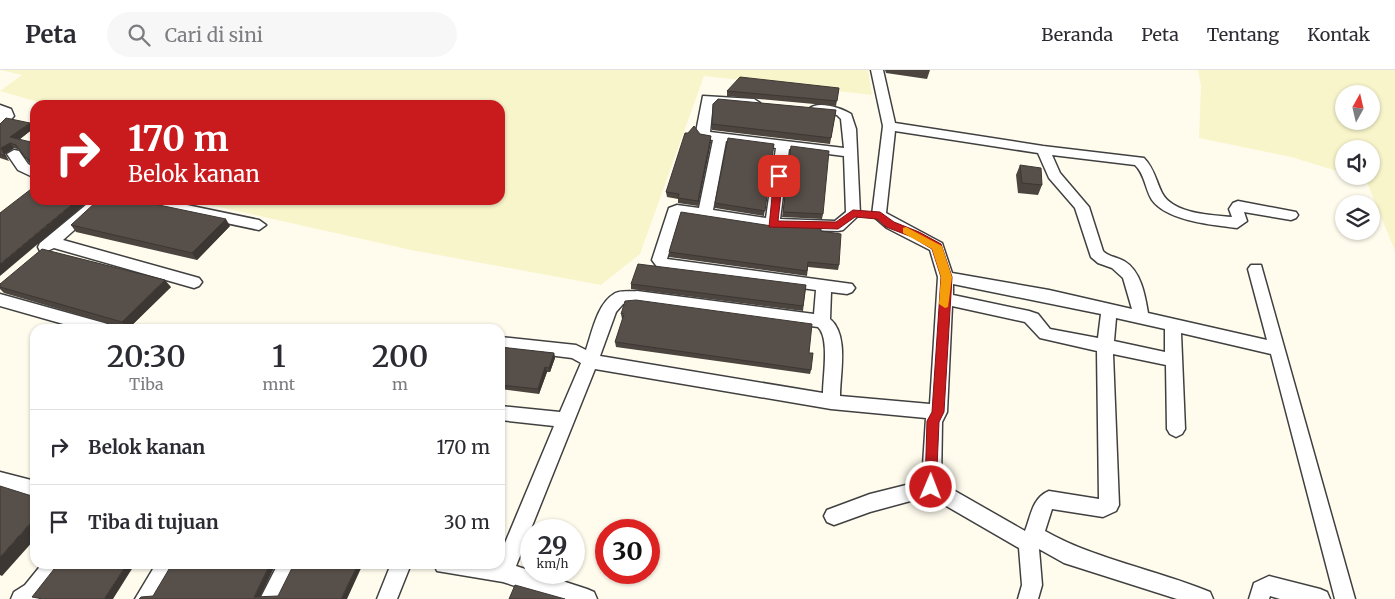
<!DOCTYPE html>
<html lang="id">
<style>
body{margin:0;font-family:Merriweather,serif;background:#f7f7f7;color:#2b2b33;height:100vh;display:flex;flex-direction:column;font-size:19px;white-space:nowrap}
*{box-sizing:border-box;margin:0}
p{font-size:16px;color:#7c7c81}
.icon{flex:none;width:28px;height:28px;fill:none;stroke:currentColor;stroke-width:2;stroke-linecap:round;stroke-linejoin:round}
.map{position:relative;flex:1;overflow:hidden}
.details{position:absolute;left:30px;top:254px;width:475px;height:245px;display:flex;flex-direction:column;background:#fff;border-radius:15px;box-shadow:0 1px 4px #0004}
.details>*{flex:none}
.hud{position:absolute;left:30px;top:30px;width:475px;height:105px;border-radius:15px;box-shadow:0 1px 4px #0004;background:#c91a1d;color:#fff;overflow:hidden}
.needle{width:32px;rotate:8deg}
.fabs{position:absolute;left:1335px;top:15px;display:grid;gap:10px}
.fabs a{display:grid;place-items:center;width:45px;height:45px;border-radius:50%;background:#fff;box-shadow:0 1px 4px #0004;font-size:25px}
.speed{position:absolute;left:520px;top:449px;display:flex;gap:10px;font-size:25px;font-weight:700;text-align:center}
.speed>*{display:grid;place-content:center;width:65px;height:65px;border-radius:50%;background:#fff;box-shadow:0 1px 4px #0004;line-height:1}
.speed small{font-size:12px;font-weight:400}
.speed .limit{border:8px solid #d22;background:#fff;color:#111}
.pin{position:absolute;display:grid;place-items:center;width:42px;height:42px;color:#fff;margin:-21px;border-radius:10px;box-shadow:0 2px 8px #0006}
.me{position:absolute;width:55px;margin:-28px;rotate:1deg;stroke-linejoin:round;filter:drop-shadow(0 0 4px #0008)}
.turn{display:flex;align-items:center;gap:18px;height:105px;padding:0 15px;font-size:22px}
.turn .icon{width:65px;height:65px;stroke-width:2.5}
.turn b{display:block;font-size:35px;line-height:42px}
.eta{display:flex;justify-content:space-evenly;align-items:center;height:85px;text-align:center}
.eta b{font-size:30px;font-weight:600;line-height:35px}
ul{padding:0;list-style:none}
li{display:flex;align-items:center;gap:15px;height:75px;padding:0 15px;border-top:1px solid #e1e1e2}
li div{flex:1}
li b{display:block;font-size:19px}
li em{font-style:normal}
header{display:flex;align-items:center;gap:30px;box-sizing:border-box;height:70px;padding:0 25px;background:#fff;border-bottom:1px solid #e1e1e2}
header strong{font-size:24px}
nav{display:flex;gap:28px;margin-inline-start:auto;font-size:18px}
.search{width:350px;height:45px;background:#f7f7f7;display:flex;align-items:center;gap:12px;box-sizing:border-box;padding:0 18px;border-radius:28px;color:#7c7c81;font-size:19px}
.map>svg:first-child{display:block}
.farmland{fill:#f8f5cb;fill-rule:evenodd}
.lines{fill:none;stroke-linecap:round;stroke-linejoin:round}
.street-casing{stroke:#404040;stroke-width:3}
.street{fill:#fff;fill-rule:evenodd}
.wall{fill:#4b443f}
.shaded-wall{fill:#3d3733}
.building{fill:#574f49;stroke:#3d3733}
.route{fill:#c91a1d;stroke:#831113}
.slow{fill:#f59e0b}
</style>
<header>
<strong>Peta</strong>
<div class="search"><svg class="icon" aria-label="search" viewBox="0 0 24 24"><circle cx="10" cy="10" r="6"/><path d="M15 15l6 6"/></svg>Cari di sini</div>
<nav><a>Beranda</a><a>Peta</a><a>Tentang</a><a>Kontak</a></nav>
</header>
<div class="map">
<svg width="1395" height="529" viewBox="0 0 1395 529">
<rect width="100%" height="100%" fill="#fffcee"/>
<g class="farmland">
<path d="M0,0H868L872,25L704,6L640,184L601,215L411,180L188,130H500V35H48L0,21L22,5Z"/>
<path d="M1198,0H1395V181L1366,110L1356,106H1371V79H1344V103L1291,87L1199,68L1201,16ZM1344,24H1371V51H1344Z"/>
</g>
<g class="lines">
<g class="street-casing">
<g id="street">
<path d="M871,0H883L895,53L1043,76L1144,88C1154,98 1156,111 1162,123C1173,144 1211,145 1232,147L1229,139L1233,133L1238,131L1296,142L1298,145L1296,148L1291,150L1244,142L1247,151L1237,158C1213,155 1167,151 1152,130C1145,119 1145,104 1135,95L1052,85L1060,103L1089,137L1103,181C1109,187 1117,187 1124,191C1141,201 1145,225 1148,243L1267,270L1248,199L1251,195H1261L1355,529H1335L1271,284L1181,263L1185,359L1182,364L1176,367L1170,364L1167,359L1166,295L1113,284L1119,435L1116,441L1103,447L1052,439L1045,461C1094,489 1157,500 1210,522L1213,529H1177L1064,493L1039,479L1042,515L1038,529H1018L1022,515L1019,478L929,426L870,442L834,455L827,452L824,446L827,440L870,424L922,411L926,348L831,339L595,299L516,496L587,519L594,522L597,529H555L503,512L437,501L434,494H500V485L554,356L500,350V336L560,342L581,293L572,288L500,279V267L576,275L586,280C592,263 597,234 614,224C619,220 630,222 637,221L814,244L816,220L663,199L658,198L652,190L669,138L677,135L699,138L713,70L701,68L696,62L703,26L754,29L760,33L754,37L713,33L710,62L844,78L841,49L837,45L811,42L809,39C817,30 842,38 851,44L856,59L860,144L843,160L838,161L772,159L680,145L667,189L852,214L855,218L852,222L847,224L831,222L830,249C849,265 840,303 840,326L930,334L938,207L930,180L887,158L872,145L883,56ZM895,61L1038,83L1049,108L1075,138L1091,187L1098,193L1112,198L1123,208L1132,239L1049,220L952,203L942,173L886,143ZM726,71L776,78L766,148L713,140ZM789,79L844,86L846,142L835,151L780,149ZM953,214L1101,244L1098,268L1050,259L1038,244L1029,241L953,225ZM637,233L818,257C830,268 823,306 823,323L600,286L616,242L623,234ZM952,236L1025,252L1040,268L1097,281L1099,429L1049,421C1032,428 1031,446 1025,461L941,413L942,352L947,342ZM1116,248L1165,259V282L1114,271Z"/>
<path d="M0,35L11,39L14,46L4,57L0,58Z"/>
<path d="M14,80L19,81L28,94L35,98V108L18,100L7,84Z"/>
<path d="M92,130H108L63,170L199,208L202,212L199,216L194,218L54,178L45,182L40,181L38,177L40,173Z"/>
<path d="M134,130H163L259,150L266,155L259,160L141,135Z"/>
<path d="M0,224L104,253L110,255L112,259H81L0,236Z"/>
<path d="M0,402L35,411V429L0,418Z"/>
<path d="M42,494H65L39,529H11L14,522L25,515Z"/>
<path d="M156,494H177L157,529H135Z"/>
<path d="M278,494H299L281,529H260Z"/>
<path d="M391,494H411L397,529H377Z"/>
<path d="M1269,506L1320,519L1327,522L1330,529H1280L1270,526L1269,529H1249L1254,513Z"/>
</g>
</g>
<use href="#street" class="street"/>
</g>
<g class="wall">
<path d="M885,0H930L927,9L886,3Z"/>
<path d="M839,18L836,36L727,26V21Z"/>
<path d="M836,40L830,74L712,60V54Z"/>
<path d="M0,54L34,58L19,70L35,73V96L29,93L20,80L14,78L5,84L9,91L0,88Z"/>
<path d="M700,64L711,66V72L698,136L678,133V129L667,127L666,122Z"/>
<path d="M774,74L764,146L715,138V133Z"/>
<path d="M791,76L823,144L822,149L782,147Z"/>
<path d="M1020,95L1042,115L1038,125L1018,123L1016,105Z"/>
<path d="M71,155L230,156L197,190L76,162Z"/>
<path d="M772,156L821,161L839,195L838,200L808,197L807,206L669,187V182Z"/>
<path d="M0,214L171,217L128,259H127L4,223L0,219Z"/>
<path d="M631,214L806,215L803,241L631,219Z"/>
<path d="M621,244L809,283L811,300L810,304L616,277L615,272L623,249H622Z"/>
<path d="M500,277L554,283L555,288L550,302H547L539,324L500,319Z"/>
</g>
<g class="shaded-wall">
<path d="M30,53L34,58L14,73L10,67Z"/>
<path d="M711,66V72L698,136V131Z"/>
<path d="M10,73L14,78L5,84L9,91L5,86L1,78Z"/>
<path d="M77,130H90L0,206V194Z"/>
<path d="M226,149L230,156L197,190L192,183Z"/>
<path d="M165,210L171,217L128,259L122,252Z"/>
<path d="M554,283L555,288L550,302L549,298Z"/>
<path d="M545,297L547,302L539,324L538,319Z"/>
<path d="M35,448V469L2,506L0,505V487Z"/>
<path d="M127,494H135L113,529H104Z"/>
<path d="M270,494H276L259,529L254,527Z"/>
<path d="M358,494H363L347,529H341Z"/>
</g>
<g class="building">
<path d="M740,7L839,18L837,31L727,21Z"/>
<path d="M718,29L836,40L831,68L712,54L713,34Z"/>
<path d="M6,48L30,53L10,67L35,73V93L32,92L25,87L16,75L10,73L1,78L5,86L0,84V54Z"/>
<path d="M694,56L700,64L711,66L698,131L678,128L679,124L666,122L685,63H688Z"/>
<path d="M728,68L774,74L765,141L715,133Z"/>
<path d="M791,76L829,81L823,144L783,142Z"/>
<path d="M1020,95L1041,98L1042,115L1022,113Z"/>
<path d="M35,116V130H77L0,194V143Z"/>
<path d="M98,130H135L226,149L192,183L71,155Z"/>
<path d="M681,142L772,156L821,157V161L841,164L839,195L808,192L807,201L669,182Z"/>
<path d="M42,179L165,210L122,252L0,217V214Z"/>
<path d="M638,194L806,215L803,236L631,214Z"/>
<path d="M636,230L812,254L809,283H813L811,300L615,272L624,244H621L625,231Z"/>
<path d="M500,277L554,283L549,298L545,297L538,319L500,315Z"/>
<path d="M0,416L35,427V448L0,487Z"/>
<path d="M58,494H127L104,529H43L32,527Z"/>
<path d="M172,494H270L254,527L278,526L294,494H358L341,529H139L141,527L153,526Z"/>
<path d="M515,515L565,529H509Z"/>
</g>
<path class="route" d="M779,103L783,106L778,151L836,152L853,140L880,142L894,152L919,162L941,174L952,207L944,342L939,352L936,421L931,423L927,421L925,417L927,351L932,342L941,207L932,179L912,167L886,157L877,149L855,147L838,159L769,157L774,106Z"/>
<path class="slow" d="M906,157L942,176L952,207L948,237L945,238L939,234L941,207L932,179L903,163V158Z"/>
</svg>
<div class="fabs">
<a><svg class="needle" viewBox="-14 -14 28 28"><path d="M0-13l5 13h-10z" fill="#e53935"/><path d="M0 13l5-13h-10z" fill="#7c7c81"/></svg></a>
<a><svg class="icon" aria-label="sound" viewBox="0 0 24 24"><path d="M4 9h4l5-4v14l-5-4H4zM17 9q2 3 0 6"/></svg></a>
<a><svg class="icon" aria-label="layers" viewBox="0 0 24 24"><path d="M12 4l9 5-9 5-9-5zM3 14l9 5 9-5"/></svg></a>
</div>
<div class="speed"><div>29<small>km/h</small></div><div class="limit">30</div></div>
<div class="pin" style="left:779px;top:106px;background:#d93025"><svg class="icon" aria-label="arrive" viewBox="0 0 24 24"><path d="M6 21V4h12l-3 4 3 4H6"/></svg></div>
<svg class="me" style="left:931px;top:417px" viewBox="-20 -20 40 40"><circle r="17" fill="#c91a1d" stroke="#fff" stroke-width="3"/><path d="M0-11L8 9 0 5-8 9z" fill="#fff"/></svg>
<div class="hud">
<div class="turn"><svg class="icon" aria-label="right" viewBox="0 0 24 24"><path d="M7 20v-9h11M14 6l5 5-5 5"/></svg><div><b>170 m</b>Belok kanan</div></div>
</div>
<section class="details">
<div class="eta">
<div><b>20:30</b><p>Tiba</p></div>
<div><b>1</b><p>mnt</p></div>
<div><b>200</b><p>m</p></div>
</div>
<ul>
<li><svg class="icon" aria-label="right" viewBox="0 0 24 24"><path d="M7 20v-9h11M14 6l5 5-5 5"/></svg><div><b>Belok kanan</b></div><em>170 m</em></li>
<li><svg class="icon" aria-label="arrive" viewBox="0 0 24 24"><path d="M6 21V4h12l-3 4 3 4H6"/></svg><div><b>Tiba di tujuan</b></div><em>30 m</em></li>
</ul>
</section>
</div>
